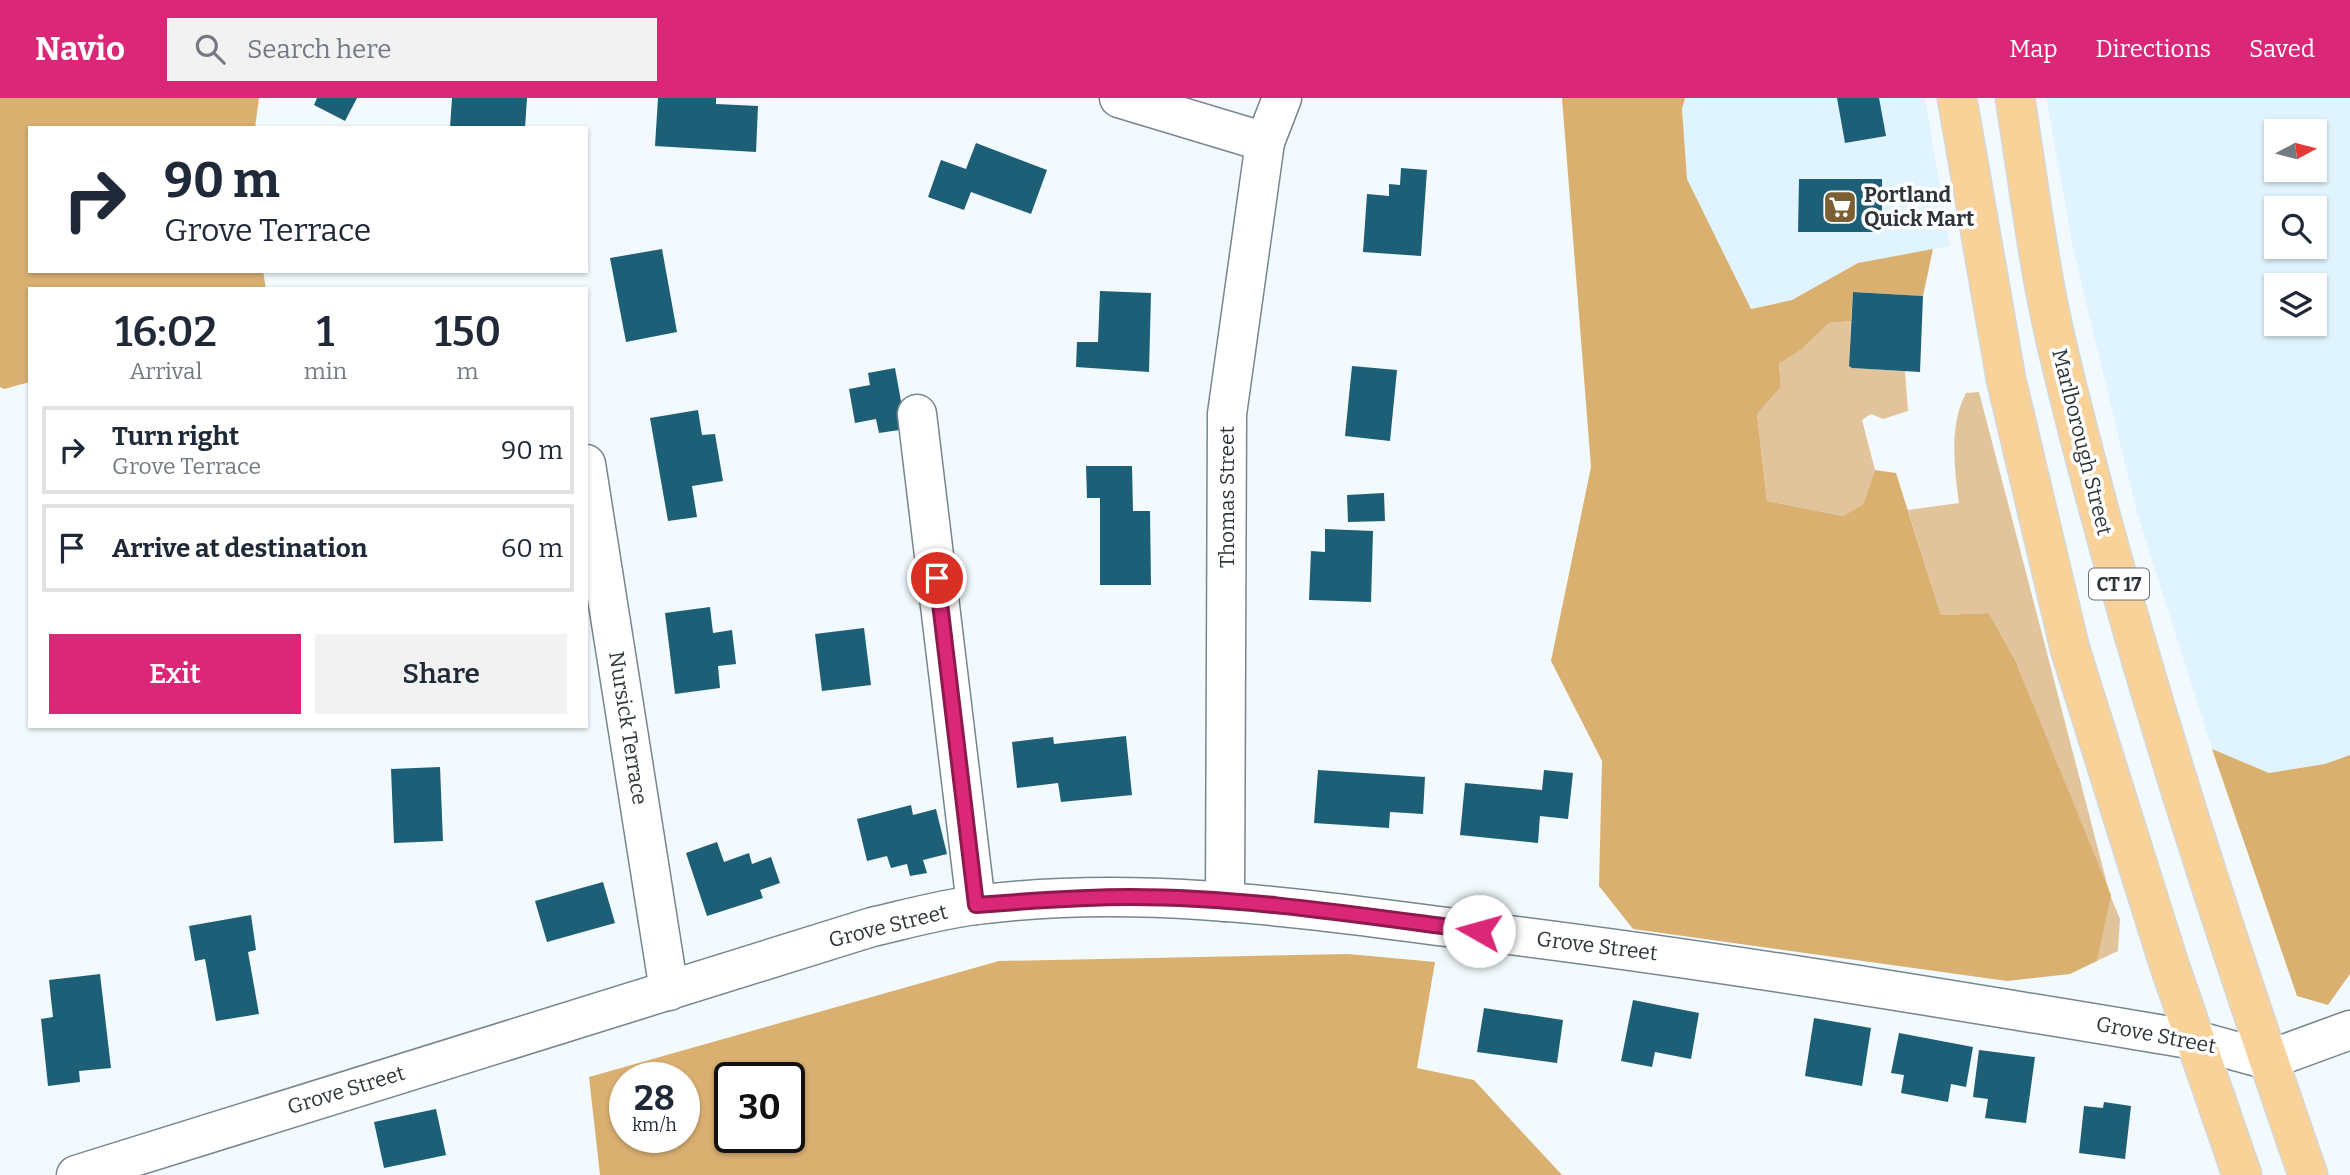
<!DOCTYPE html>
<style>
body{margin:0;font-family:Bitter,serif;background:#f2f2f3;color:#1f2937;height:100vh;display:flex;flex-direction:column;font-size:26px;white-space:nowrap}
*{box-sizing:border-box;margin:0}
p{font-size:23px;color:#747a83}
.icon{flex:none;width:38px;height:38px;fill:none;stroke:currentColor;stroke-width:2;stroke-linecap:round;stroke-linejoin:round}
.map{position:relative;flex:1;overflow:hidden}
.drawer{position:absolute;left:28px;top:189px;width:560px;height:441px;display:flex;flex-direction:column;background:#fff;border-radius:0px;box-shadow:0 2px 5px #0004}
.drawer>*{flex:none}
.hud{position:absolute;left:28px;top:28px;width:560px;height:147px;border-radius:0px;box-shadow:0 2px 5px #0004;background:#fff;color:#1f2937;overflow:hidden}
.needle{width:46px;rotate:83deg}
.tools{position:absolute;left:2264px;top:21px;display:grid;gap:14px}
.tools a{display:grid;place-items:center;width:63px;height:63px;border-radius:0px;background:#fff;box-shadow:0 2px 5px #0004;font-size:35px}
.speed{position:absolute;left:609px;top:964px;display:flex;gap:14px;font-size:35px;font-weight:700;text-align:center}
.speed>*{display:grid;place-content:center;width:91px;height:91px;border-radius:50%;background:#fff;box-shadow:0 2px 5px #0004;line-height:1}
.speed small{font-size:18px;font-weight:400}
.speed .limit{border:4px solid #111;border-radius:10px;background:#fff;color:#111}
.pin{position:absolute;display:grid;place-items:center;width:60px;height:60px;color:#fff;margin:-30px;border:4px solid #fff;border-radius:50%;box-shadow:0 2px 7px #0007}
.me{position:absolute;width:77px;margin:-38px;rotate:277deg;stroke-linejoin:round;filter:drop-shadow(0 0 5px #0008)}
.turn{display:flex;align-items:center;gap:24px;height:147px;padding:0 21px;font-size:32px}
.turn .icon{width:91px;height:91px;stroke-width:2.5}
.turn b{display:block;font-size:49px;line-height:60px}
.eta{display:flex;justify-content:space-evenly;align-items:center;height:119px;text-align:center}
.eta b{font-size:42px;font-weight:600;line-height:49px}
.button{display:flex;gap:14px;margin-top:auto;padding:14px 21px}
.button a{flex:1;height:80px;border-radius:0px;background:#db2777;color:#fff;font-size:28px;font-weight:600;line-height:80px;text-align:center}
.button a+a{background:#f2f2f3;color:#1f2937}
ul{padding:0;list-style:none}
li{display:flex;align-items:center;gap:21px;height:88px;margin:0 14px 10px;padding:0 7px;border:4px solid #e0e1e3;border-radius:0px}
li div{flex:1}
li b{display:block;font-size:26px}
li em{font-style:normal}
header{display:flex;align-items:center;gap:42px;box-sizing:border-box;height:98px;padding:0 35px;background:#db2777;color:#fff}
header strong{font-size:33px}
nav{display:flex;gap:38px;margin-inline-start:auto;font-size:24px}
.search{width:490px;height:63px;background:#f2f2f3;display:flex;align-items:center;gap:18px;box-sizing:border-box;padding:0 24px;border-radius:0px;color:#747a83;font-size:26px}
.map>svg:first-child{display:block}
.built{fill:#dff4fe;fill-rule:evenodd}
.green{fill:#e1c49b}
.forest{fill:#dab071;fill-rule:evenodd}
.building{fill:#1d5f77}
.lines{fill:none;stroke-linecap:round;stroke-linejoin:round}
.minor-casing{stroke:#76868e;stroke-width:41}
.trunk-casing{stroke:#d5d7d7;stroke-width:41}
.minor{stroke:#fff;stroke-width:38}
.trunk{stroke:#f8d298;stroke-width:38}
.route-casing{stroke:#8e194d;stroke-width:18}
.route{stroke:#db2777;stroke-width:12}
.labels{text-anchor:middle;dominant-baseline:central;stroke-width:7;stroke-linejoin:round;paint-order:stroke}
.shield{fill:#fff;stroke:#6d7274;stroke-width:2}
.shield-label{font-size:19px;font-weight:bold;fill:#2f3639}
.poi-label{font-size:21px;font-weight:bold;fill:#2f3639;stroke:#fff;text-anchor:start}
.street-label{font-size:21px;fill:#2f3639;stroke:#fff}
</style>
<header>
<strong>Navio</strong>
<div class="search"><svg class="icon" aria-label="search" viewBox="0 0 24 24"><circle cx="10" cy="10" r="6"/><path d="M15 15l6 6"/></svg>Search here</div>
<nav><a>Map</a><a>Directions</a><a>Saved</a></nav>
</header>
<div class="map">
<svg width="2350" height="1077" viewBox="0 0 2350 1077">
<rect width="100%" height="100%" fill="#f2fafd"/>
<g class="built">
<path d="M1685,0H1925L1950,148L1858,165L1792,202L1751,211L1687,81L1682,11Z"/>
<path d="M2046,0H2350V657L2325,666L2269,675L2212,651L2137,415L2074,155ZM2277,33H2315V72H2277ZM2277,110H2315V149H2277ZM2277,187H2315V226H2277Z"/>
</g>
<g class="green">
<path d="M1851,223L1849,267L1852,270L1905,273L1908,313L1883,321L1871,316L1862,322L1875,372L1863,406L1843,418L1767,403L1757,316L1781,289L1779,266L1801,252L1829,225Z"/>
<path d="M1979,294L2110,797L2120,821L2118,853L2097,863L2110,797L2015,562L1989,515L1941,517L1908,412L1959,405C1954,369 1949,327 1966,295Z"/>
</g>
<g class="forest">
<path d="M0,0H259L255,30H30V173H263L266,191H30V284L4,291L0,289Z"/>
<path d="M1562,0H1685L1682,11L1687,81L1751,211L1792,202L1858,165L1933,151L1923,198L1853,194L1851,223L1829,225L1801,252L1779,266L1781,289L1757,316L1767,403L1843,418L1863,406L1875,372L1896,375L1941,517L1989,515L2015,562L2111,797L2097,863L2070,876L2007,883L1633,831L1599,788L1602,663L1551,563L1591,369Z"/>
<path d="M2212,651L2269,675L2325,666L2350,657V876L2328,907L2297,898Z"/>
<path d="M1348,856L1435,864L1417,970L1474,982L1562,1077H600L589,979L999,863ZM625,980H684V1040H625ZM730,980H789V1040H730Z"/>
</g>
<g class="building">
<path d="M317,0H357L345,23L314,7Z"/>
<path d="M452,0H527L525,30H450Z"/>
<path d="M658,0H716V6L758,8L756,54L655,48Z"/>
<path d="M1837,0H1879L1886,38L1845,45Z"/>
<path d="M976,45L1047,72L1031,116L971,94L964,112L928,99L941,62L966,71Z"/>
<path d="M1401,70L1427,72L1421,158L1363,154L1367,96L1389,98V86L1400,87Z"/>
<path d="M1799,81H1882V134H1798Z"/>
<path d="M662,151L677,234L626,244L610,160Z"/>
<path d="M1100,193L1151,195L1149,274L1076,269L1077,244H1098Z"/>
<path d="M1853,194L1923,198L1920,274L1852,270L1849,268Z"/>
<path d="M1352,268L1397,272L1390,343L1345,338Z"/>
<path d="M895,270L906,331L879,335L876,321L855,325L849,291L870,287L868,275Z"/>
<path d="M698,312L702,337L715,336L723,383L692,388L697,419L668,423L650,320Z"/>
<path d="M1086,368H1132L1133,413H1150L1151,487H1100V400H1087Z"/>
<path d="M1384,395L1385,423L1348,424L1347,397Z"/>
<path d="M1325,431L1373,433L1371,504L1309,502L1311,453L1325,454Z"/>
<path d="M710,509L713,535L732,532L736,566L718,568L720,590L675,596L665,515Z"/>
<path d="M864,530L871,587L822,593L815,536Z"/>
<path d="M1126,638L1132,697L1061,704L1058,685L1017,690L1012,644L1053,639L1054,646Z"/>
<path d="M440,669L443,743L394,745L391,671Z"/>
<path d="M1318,672L1425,679L1423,716L1390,714L1389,730L1314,725Z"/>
<path d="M1544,672L1573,675L1568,721L1540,718L1538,745L1460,737L1465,685L1542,692Z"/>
<path d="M911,707L913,717L936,711L947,756L923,762L927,775L910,778L907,766L891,770L887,758L867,763L857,721Z"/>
<path d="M717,744L724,764L749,755L752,766L771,759L780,785L760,792L763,800L707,818L686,755Z"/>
<path d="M603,784L615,825L547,844L535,803Z"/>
<path d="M251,817L256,852L248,854L259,916L216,923L205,861L195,863L189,828Z"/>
<path d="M100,876L111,970L79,973L80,984L48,988L41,921L53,919L49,882Z"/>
<path d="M1633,902L1699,915L1691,961L1655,954L1652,969L1621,963Z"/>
<path d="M1484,910L1563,922L1557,965L1477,954Z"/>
<path d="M1814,920L1871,930L1862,988L1805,978Z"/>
<path d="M1899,935L1973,949L1966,989L1951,986L1948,1004L1901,995L1904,977L1891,975Z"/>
<path d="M1979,952L2035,959L2026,1025L1985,1020L1988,1001L1973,999Z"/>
<path d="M2104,1004L2131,1008L2125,1061L2079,1055L2084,1008L2103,1010Z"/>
<path d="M436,1011L446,1057L384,1070L374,1024Z"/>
</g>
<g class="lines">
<g class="minor-casing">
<g id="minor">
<path d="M1119,0L1265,44"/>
<path d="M917,316L976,807"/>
<path d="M586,366L669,893"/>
<path d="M1225,804L1227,316L1265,44L1282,0"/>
<path d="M76,1077L872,829C907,821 942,811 977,807C1146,785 1318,813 1485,834C1723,863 1959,903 2195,942L2268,962L2350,932"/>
</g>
</g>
<g class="trunk-casing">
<g id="trunk">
<path d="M1957,0L2006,281L2070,551L2169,866L2242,1077"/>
<path d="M2015,0C2029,87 2039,175 2060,260C2127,537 2215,808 2308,1077"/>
</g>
</g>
<use href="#minor" class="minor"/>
<use href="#trunk" class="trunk"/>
</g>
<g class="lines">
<g class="route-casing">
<path id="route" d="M937,480L976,807C1027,803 1078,799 1130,799C1246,799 1364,818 1479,833"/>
</g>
<use href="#route" class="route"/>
</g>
<defs>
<g id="supermarket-square" transform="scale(1.75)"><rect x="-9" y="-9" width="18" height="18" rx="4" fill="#7c5f32" stroke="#fff"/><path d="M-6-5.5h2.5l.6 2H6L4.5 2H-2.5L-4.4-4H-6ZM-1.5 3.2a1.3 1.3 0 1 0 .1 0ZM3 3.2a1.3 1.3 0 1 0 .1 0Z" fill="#fff"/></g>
</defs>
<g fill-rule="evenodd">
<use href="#supermarket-square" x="1840" y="109"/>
</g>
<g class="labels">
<rect class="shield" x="2089" y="470.5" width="60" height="31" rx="5"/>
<g class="shield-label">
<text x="2119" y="486">CT 17</text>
</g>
<g class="poi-label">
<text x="1864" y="97">Portland<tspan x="1864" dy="24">Quick Mart</tspan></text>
</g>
<g class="street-label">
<text transform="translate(2082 344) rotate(76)">Marlborough Street</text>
<text transform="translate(1227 399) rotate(-90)">Thomas Street</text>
<text transform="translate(628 630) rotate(81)">Nursick Terrace</text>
<text transform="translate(888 828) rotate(-14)">Grove Street</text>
<text transform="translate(1597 848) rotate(7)">Grove Street</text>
<text transform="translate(2156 937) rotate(11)">Grove Street</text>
<text transform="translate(346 992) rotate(-17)">Grove Street</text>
</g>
</g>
</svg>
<div class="tools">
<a><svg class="needle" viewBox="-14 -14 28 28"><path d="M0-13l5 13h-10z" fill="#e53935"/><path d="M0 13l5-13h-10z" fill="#747a83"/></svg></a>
<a><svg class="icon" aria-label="search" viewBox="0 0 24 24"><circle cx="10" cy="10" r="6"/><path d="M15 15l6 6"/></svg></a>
<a><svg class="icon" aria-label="layers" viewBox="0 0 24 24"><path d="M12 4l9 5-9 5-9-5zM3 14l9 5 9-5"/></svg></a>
</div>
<div class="speed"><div>28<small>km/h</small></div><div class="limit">30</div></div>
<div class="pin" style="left:937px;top:480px;background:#d93025"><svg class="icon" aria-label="arrive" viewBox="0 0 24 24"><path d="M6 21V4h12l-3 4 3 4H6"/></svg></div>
<svg class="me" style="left:1479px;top:833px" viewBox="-20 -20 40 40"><circle r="19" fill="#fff"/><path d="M0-13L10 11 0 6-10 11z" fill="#db2777"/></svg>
<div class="hud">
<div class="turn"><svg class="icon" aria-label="right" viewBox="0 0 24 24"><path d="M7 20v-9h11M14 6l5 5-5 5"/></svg><div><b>90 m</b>Grove Terrace</div></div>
</div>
<section class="drawer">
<div class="eta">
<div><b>16:02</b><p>Arrival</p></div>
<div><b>1</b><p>min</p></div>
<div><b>150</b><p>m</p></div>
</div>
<ul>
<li><svg class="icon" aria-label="right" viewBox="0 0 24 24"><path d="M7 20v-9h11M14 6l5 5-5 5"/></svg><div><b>Turn right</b><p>Grove Terrace</p></div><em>90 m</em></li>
<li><svg class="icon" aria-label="arrive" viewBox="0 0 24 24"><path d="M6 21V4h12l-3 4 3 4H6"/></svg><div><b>Arrive at destination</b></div><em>60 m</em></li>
</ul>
<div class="button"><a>Exit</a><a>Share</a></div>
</section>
</div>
